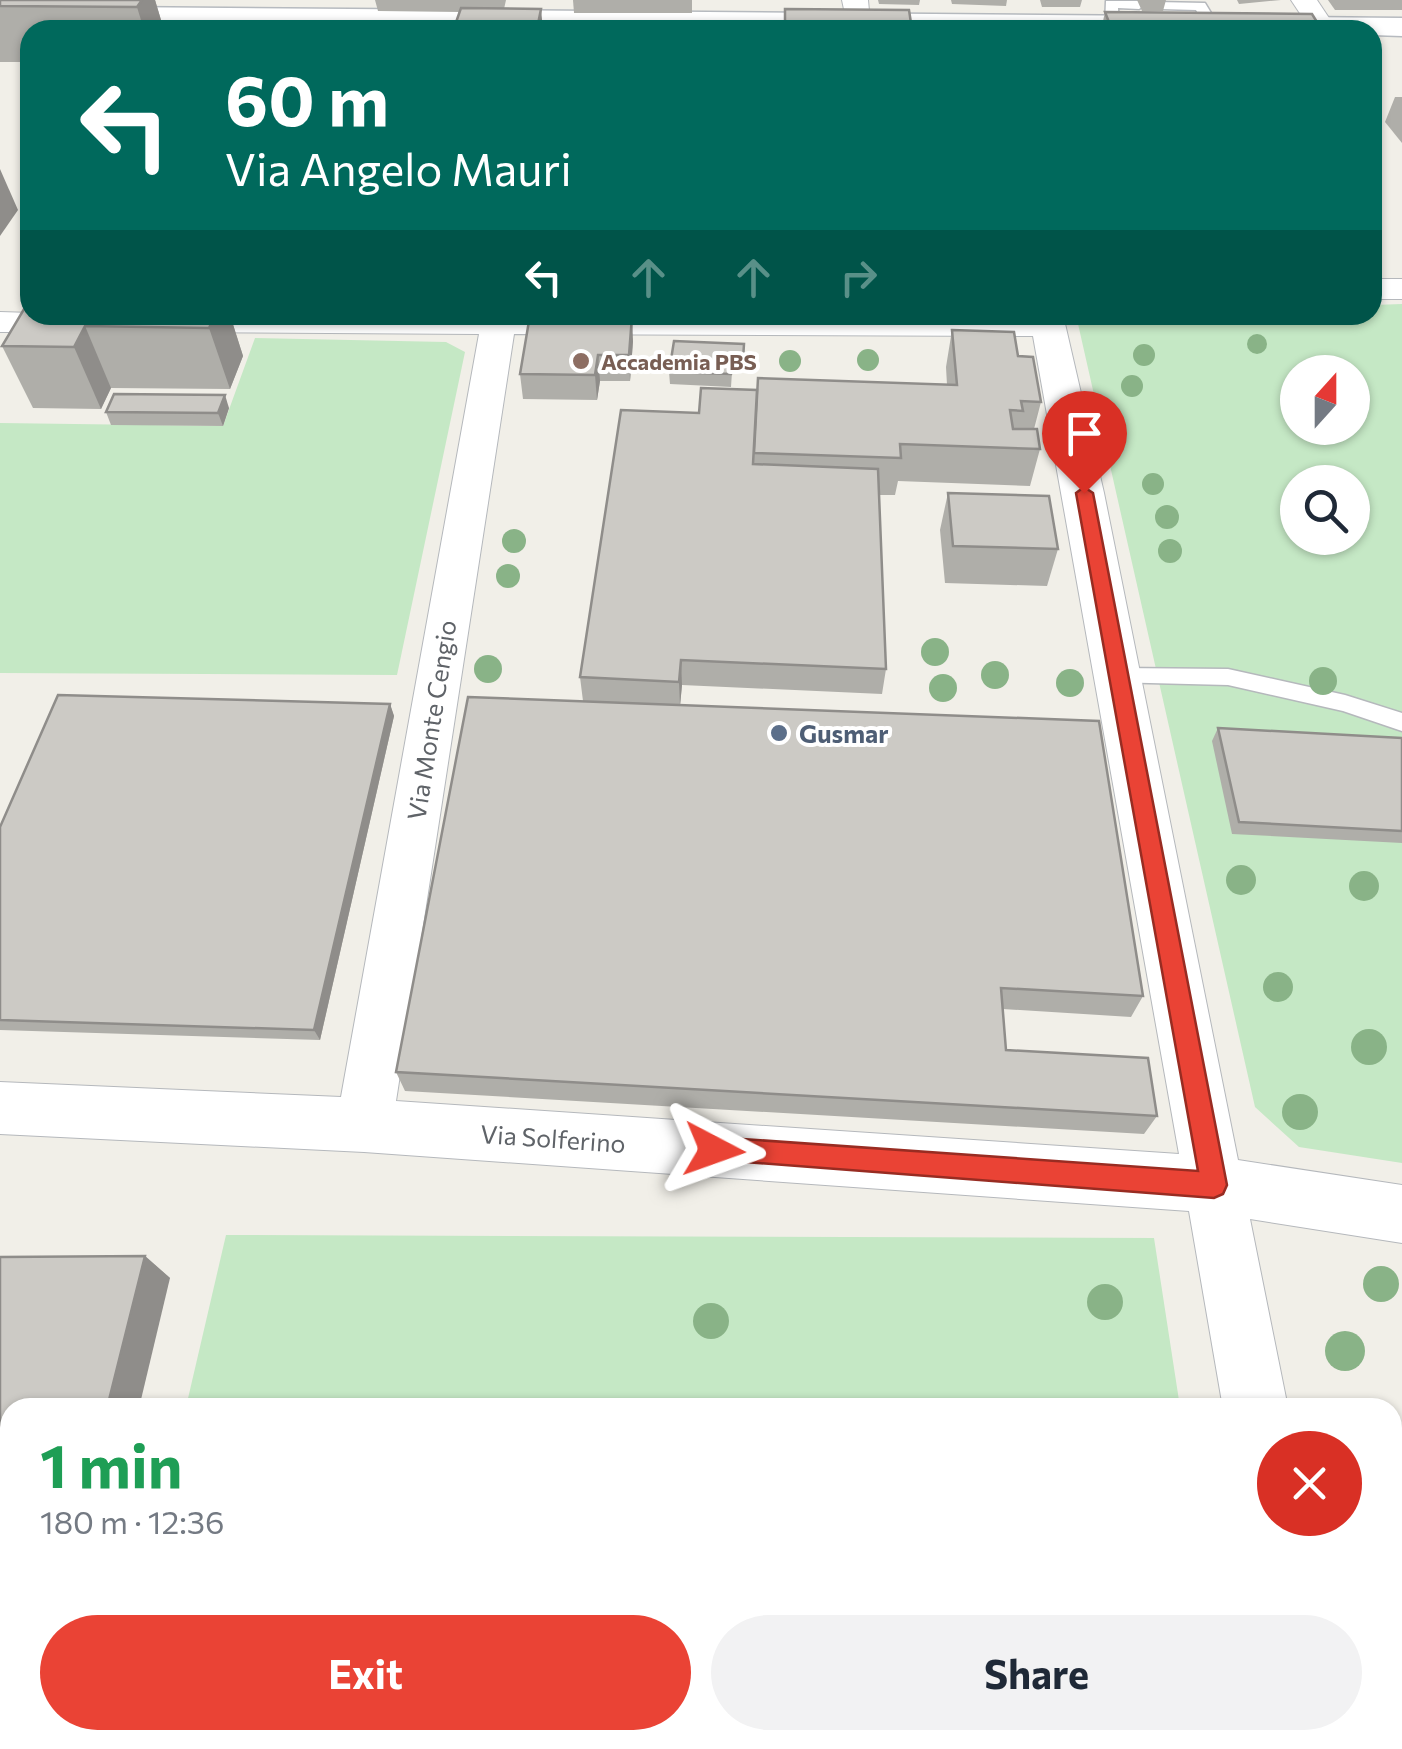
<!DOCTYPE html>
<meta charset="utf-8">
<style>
body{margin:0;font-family:Commissioner,sans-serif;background:#f2f2f3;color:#1f2937;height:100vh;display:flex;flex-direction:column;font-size:38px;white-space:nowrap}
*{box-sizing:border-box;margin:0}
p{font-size:32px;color:#747a83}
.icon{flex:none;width:55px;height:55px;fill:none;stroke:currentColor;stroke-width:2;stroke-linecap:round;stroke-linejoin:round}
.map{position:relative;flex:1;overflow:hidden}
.drawer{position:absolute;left:0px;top:1398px;width:1402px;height:352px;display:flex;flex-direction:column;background:#fff;border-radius:30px 30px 0 0;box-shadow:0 2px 8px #0004}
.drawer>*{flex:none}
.hud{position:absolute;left:20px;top:20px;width:1362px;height:305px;border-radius:30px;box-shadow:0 2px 8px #0004;background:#00695c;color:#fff;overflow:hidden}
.needle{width:65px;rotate:21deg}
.fabs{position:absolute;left:1280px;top:355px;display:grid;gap:20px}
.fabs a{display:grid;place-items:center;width:90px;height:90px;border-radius:50%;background:#fff;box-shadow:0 2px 8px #0004;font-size:50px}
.pin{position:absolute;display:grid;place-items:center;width:85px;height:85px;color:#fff;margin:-102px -42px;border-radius:50% 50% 50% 0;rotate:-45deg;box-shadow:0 0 10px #0007}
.pin .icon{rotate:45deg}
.me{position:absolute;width:110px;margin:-55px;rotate:94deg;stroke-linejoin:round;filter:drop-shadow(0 0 8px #0008)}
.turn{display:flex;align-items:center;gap:35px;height:210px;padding:0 40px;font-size:45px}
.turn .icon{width:130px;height:130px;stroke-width:2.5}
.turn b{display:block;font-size:70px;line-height:85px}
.lanes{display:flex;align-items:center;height:95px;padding:0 40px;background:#0003;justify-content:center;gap:50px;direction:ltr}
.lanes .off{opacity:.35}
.round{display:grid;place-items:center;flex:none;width:105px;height:105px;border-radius:52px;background:#f2f2f3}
.headline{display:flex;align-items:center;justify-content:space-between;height:170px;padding:0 40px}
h1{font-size:60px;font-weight:700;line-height:75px;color:#1e9e55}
.cta{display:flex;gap:20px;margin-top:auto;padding:20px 40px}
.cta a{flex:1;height:115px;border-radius:60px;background:#ea4335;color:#fff;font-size:40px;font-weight:700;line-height:115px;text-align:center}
.cta a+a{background:#f2f2f3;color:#1f2937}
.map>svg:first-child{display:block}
.green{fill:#c5e8c5;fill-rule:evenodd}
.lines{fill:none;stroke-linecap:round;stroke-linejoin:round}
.lane-casing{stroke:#b5b8bc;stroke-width:3}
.street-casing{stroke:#b5b8bc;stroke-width:2}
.secondary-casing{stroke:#b6babf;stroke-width:3}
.lane{fill:#fff;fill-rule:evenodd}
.street{fill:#fff;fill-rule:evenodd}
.secondary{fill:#fff;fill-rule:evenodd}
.tree{fill:#89b387}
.wall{fill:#afaea9}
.shaded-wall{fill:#8f8d8a}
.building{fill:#cccac5;stroke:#8f8d8a;stroke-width:2.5}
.route{fill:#ea4335;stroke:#982c22;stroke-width:2.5}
.education-dot{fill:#8d6e63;stroke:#fff;stroke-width:4}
.service-dot{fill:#5c6f8a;stroke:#fff;stroke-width:4}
.labels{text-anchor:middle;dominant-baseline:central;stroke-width:8;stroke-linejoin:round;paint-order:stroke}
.far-education-label{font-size:22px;font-weight:bold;fill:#785e54;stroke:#fff;text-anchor:start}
.street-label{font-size:25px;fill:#5f6368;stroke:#fff}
.service-label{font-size:25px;font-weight:bold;fill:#4e5e75;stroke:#fff;text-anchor:start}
</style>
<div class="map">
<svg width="1402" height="1749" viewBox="0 0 1402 1749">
<rect width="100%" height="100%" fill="#f1efe8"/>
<g class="green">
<path d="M1402,304V1163L1299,1147L1255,1107L1076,315H1372L1373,305ZM1298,372H1352V428H1298ZM1298,482H1352V538H1298Z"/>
<path d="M255,338L446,342L465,352L397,675L0,673V423L223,426Z"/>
<path d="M226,1235L1154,1238L1180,1407H186Z"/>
<path d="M111,1740H1231L1232,1749H109Z"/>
</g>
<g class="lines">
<g class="lane-casing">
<g id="lane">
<path d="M1106,1H1139L1145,5L1139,9L1118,8L1119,25L1112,29L1105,25Z"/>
<path d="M1156,2L1205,3L1219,26L1207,29L1196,10L1161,9Z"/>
<path d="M1118,668L1228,669L1345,695L1402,713V731L1343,711L1228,685L1110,682L1107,676Z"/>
</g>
</g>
<g class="street-casing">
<g id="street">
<path d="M842,0H868L870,22L866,28H848Z"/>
<path d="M1291,0H1317L1335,27L1311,30Z"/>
<rect x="1372" y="279" width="30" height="20"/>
<path d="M0,312L97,315L102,322L97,329L85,332H0Z"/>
<path d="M153,315H1063L1104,493L1238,1160L1402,1185V1243L1250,1219L1288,1408H1223L1189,1211L364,1152L0,1134V1082L341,1097L479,334L165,332L153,329L148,322ZM514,334L1033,336L1179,1154L396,1101Z"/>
<path d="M1283,1740H1357L1358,1749H1284Z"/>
</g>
</g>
<g class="secondary-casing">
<path id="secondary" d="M0,6L1402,18V36L1372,35V30L0,24Z"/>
</g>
<use href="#lane" class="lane"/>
<use href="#street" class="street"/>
<use href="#secondary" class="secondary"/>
</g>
<g class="tree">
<circle cx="1257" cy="344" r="10"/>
<circle cx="1144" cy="355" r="11"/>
<circle cx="868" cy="360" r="11"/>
<circle cx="790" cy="361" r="11"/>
<circle cx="1132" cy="386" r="11"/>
<circle cx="1153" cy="484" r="11"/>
<circle cx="1167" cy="517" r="12"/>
<circle cx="514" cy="541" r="12"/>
<circle cx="1170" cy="551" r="12"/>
<circle cx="508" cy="576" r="12"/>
<circle cx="935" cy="652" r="14"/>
<circle cx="488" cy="669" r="14"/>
<circle cx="995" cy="675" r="14"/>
<circle cx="1323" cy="681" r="14"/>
<circle cx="1070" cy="683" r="14"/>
<circle cx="943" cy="688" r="14"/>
<circle cx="1241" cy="880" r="15"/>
<circle cx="1364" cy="886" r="15"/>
<circle cx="1278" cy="987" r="15"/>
<circle cx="1369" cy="1047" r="18"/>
<circle cx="1300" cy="1112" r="18"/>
<circle cx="1381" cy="1284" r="18"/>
<circle cx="1105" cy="1302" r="18"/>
<circle cx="711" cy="1321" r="18"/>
<circle cx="1345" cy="1351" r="20"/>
</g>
<g class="wall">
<path d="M0,0H155L164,30H30V62H0Z"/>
<path d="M375,0H506L504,9L543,30H455L460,12L378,11Z"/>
<path d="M573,0H692V13H574Z"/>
<path d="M878,0H920L919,5L879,4Z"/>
<path d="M951,0H1007L1006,6L952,4Z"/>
<path d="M1040,0H1082L1080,7H1042Z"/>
<path d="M1137,0H1166L1163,11H1142Z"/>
<path d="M1237,0H1281L1239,4Z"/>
<path d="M1328,0H1402V10H1335Z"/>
<path d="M785,9L911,23L910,30H784Z"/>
<path d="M1105,12L1322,30H1101Z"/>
<path d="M1395,97H1402V143L1385,122Z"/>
<path d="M1372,132L1378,140L1372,152Z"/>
<path d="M30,315H230L243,356L230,389L111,388L101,409L33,408L2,346Z"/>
<path d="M952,330L1018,356L1041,402L1034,429L1040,449L1030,486L898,481L895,495H879L886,669L882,694L682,685L680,705L1143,996L1131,1017L1003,1009L1006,1050L1157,1116L1144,1134L405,1091L396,1072L583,701L580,677L699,413L757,390L947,385L946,367Z"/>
<path d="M633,341L630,381H600L597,400L523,399L520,374Z"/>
<path d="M744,344L742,373L732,372L731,387L670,384L669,372Z"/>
<path d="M229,408L223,426L111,425L106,412Z"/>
<path d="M948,493L1058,549L1047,586L945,583L940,530Z"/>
<path d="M390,704L394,716L320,1040L0,1030V827Z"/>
<path d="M1218,728L1402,738V843L1232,834L1212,741Z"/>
<path d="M145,1256L170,1278L10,1408V1526H0V1257Z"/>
</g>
<g class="shaded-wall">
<path d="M142,0H155L164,30H144L137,7Z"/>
<path d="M541,9L543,30H537V29Z"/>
<path d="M0,169L18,210L0,236Z"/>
<path d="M215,315H230L243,356L230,389L209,328Z"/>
<path d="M632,316L633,341L630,381L629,355Z"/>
<path d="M85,326L111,388L101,409L74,347Z"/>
<path d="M598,355L600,381L597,400L595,375Z"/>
<path d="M225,395L229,408L223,426L218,413Z"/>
<path d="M681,660L682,685L680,706L679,682Z"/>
<path d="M390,704L394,716L320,1040L314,1030Z"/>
<path d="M145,1256L170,1278L139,1408H107Z"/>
<path d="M21,1740H58L56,1749H19Z"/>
</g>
<g class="building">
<path d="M0,0H142L137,7L0,6Z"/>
<path d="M461,8L541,9L537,29L454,28Z"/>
<path d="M785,9L909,10L911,23L812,22L813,28H785Z"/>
<path d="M1105,12L1312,14L1322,30H1112Z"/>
<path d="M912,25L952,26L953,30H912Z"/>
<path d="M30,299V315H215L209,328L85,326L74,347L2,346Z"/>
<path d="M530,315L632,316L629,355H598L595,375L520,374Z"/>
<path d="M952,330L1014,332L1018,356L1033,357L1041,402L1021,401L1023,411L1010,410L1013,429H1037L1040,449L900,444L901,458L754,453L758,378L957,385Z"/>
<path d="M674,341L744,344L743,360L733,359L731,374L669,372Z"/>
<path d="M701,388L757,390L753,464L878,469L886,669L681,660L679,682L580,677L621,410L699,413Z"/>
<path d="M114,394L225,395L218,413L106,412Z"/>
<path d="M948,493L1049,496L1058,549L953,546Z"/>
<path d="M58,695L390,704L314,1030L0,1020V827Z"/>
<path d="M468,697L1099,721L1143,996L1001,988L1006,1050L1148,1058L1157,1116L396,1072Z"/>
<path d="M1218,728L1402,738V831L1239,822Z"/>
<path d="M145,1256L107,1408H10V1514H0V1257Z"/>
<path d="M0,1616H10V1740H21L19,1749H0Z"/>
</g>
<path class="route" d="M1084,487L1093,493L1227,1185L1223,1194L1214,1198L705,1159L701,1150L705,1141L714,1137L1198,1171L1076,493Z"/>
<circle class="education-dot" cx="581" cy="361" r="10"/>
<circle class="service-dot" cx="779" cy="733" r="10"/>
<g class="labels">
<g class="far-education-label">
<text x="601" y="361">Accademia PBS</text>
</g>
<g class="street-label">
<text transform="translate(431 720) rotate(-81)">Via Monte Cengio</text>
<text transform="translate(553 1138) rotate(4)">Via Solferino</text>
</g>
<g class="service-label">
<text x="799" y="733">Gusmar</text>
</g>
</g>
</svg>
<div class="fabs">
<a><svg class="needle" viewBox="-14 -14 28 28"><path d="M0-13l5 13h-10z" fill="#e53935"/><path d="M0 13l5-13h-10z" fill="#747a83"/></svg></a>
<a><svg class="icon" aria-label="search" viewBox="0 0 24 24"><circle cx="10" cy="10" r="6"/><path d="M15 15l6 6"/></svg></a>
</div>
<div class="pin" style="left:1084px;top:493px;background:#d93025"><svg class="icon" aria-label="arrive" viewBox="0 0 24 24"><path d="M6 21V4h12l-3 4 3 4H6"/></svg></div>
<svg class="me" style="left:714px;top:1150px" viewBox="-20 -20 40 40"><path d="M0-17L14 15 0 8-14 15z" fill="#ea4335" stroke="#fff" stroke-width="4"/></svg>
<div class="hud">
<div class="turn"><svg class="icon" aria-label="left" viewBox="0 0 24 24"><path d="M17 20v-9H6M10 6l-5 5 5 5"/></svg><div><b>60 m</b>Via Angelo Mauri</div></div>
<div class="lanes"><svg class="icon" aria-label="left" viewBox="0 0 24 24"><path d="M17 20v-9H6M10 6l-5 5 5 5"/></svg><svg class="icon off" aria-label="ahead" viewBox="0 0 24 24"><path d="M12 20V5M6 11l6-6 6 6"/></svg><svg class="icon off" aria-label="ahead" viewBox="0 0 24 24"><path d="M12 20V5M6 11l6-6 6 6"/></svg><svg class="icon off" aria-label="right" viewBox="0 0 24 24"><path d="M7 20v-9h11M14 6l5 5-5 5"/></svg></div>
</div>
<section class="drawer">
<div class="headline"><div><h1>1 min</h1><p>180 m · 12:36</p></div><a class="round" style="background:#d93025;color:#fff"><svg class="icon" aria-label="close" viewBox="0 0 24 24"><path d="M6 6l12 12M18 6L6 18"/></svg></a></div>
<div class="cta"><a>Exit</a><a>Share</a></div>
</section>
</div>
